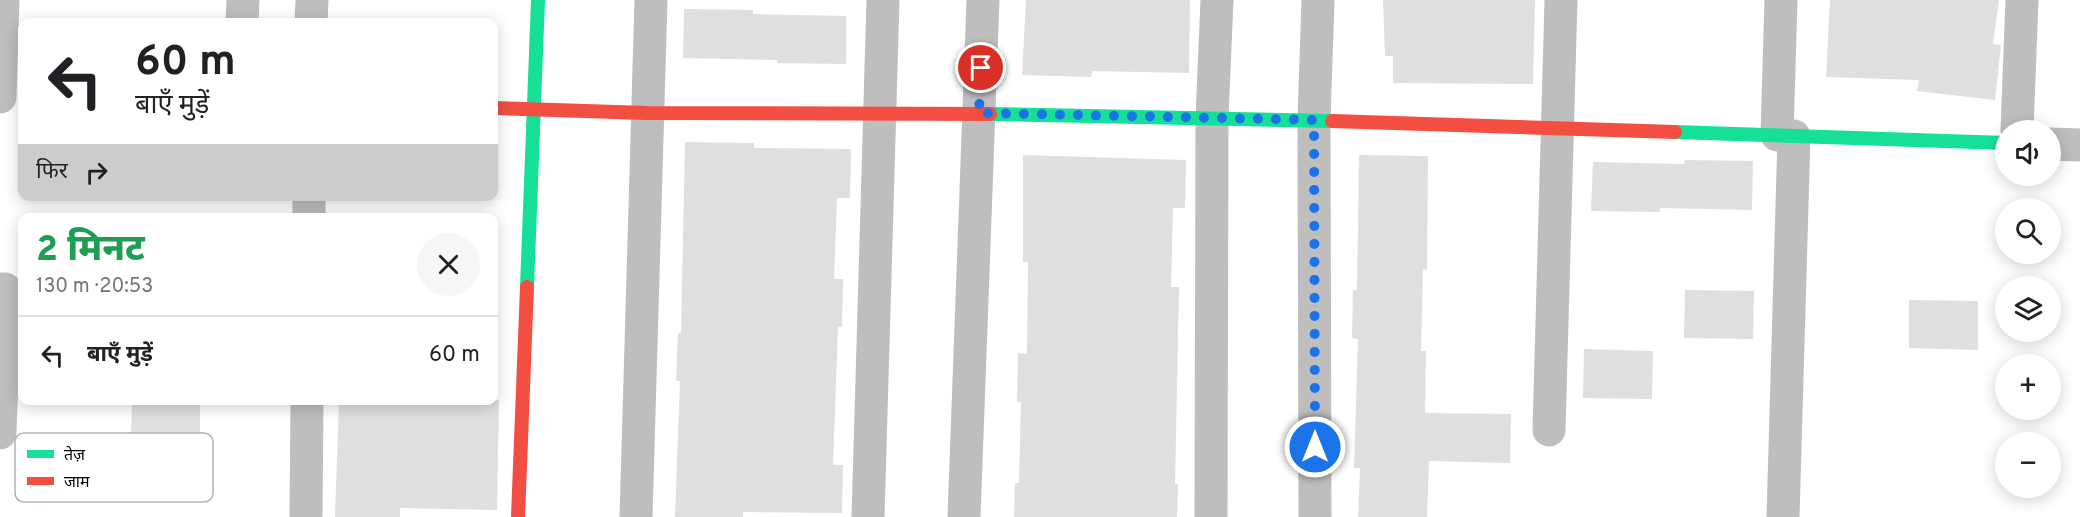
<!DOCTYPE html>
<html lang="hi">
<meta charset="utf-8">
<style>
body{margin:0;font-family:Overpass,"Noto Sans Devanagari",sans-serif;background:#f6f6f6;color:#202124;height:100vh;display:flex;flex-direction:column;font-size:22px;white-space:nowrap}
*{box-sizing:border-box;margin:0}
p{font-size:20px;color:#757577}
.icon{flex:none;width:33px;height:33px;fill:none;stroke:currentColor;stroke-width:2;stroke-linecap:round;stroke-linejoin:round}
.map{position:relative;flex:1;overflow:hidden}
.side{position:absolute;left:18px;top:213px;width:480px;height:192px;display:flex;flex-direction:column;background:#fff;border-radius:12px;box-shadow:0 3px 15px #0003}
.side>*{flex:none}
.hud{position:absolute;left:18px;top:18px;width:480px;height:183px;border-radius:12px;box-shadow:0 3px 15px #0003;background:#fff;color:#202124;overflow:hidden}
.tools{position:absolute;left:1995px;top:120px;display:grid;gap:12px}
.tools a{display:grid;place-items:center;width:66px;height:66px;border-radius:50%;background:#fff;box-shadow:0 3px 15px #0003;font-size:30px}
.pin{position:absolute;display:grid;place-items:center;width:51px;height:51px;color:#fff;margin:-26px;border:3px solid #fff;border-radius:50%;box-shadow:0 2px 6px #0007}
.me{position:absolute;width:66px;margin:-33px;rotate:0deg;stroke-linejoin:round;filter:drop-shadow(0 0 4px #0008)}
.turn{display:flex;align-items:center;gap:21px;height:126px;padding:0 18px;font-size:27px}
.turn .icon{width:78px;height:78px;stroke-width:2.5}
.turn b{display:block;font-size:42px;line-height:51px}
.then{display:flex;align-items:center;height:57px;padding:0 18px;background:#0003;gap:12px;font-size:22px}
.round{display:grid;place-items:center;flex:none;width:63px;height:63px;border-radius:32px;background:#f6f6f6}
.summary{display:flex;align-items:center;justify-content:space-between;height:102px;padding:0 18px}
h1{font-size:36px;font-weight:800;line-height:45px;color:#1e9e55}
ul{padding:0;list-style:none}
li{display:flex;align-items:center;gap:18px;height:78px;padding:0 18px;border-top:2px solid #e0e0e0}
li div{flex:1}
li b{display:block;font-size:22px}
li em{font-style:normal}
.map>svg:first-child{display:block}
.building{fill:#dfdfdf}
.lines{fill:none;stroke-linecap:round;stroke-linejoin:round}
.street{stroke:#bebebe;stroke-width:33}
.fast{stroke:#16e098;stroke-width:14}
.jam{stroke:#f24e42;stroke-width:14}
.route{stroke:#1a73e8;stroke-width:10;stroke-dasharray:0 18}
.key{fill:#fff;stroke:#b2b2b2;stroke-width:1.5}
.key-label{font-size:16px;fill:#000}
</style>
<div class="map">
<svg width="2080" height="517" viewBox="0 0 2080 517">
<rect width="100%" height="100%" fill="#fff"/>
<g class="building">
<path d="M1026,0H1190L1189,73L1092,71L1091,77L1022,75Z"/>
<path d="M1383,0H1535L1533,84L1393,83V56H1385Z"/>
<path d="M1830,0H1999L1993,44L2001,45L1995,100L1917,91L1919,80L1826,77Z"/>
<path d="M684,9L753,10V14L846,16V64L777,63V60L683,58Z"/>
<path d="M685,142L754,143V148L851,149L850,198H837L834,279H843L842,327H838L833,465H843L842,513L743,512V517H675L680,381H676L678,333H681Z"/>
<path d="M1023,155L1186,160L1185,208H1173L1171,287H1179L1175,484H1178L1177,517H1014L1015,483H1019L1021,402H1017L1018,353L1027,354L1028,262H1023Z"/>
<path d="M1359,155L1428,156L1427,270L1423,269L1421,351H1426L1425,413L1511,414L1510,463L1429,461L1427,517H1358L1360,468H1354L1358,339L1352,338L1353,290H1357Z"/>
<path d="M1685,160L1753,161L1752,210L1660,208V212L1591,211L1593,162L1684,164Z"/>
<path d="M1685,290L1754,291L1753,339L1684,338Z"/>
<path d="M1909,300L1978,301V350L1909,348Z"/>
<path d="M1584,349L1653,351L1652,399L1583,398Z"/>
<path d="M132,400H200V436L131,434Z"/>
<path d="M339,400H499L497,510L400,508V517H335Z"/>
</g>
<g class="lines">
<g class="street">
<path d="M242,22L243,0"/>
<path d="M311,22L312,0"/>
<path d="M0,97L3,0"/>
<path d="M2017,130L2022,0"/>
<path d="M1777,135L1781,0"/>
<path d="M2050,144L2080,145"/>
<path d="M309,218V196"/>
<path d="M0,289H5L0,433"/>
<path d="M1549,430L1561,0"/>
<path d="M306,517L307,400"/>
<path d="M636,517L651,0"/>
<path d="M868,517L883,0"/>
<path d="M964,517L983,0"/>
<path d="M1211,517L1212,117L1217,0"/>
<path d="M1315,517L1314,120L1318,0"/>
<path d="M1783,517L1794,136"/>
</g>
<g class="fast">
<path d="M990,114L1332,121"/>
<path d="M1675,132L2006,143"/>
<path d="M527,287L538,0"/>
</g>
<g class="jam">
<path d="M494,108L647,113L990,114"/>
<path d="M1332,121L1675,132"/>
<path d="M518,517L527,287"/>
</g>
</g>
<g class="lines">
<path class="route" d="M981,68L979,113L1314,120L1315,447"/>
</g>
<rect x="15" y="433" width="198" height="69" rx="9" class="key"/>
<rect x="27" y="450" width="27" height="8" fill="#16e098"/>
<rect x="27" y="477" width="27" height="8" fill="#f24e42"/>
<g class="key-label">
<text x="64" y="460">तेज़</text>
<text x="64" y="487">जाम</text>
</g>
</svg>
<div class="tools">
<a><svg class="icon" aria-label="sound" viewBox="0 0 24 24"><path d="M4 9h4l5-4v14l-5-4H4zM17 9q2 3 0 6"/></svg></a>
<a><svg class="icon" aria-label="search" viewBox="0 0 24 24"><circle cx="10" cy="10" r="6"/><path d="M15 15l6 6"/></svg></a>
<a><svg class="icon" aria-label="layers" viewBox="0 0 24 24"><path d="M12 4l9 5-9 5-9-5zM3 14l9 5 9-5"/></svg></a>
<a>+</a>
<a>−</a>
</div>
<div class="pin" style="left:981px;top:68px;background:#d93025"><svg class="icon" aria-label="arrive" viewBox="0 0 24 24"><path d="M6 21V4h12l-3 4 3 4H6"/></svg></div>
<svg class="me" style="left:1315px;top:447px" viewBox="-20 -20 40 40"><circle r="17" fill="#1a73e8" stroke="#fff" stroke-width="3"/><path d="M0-11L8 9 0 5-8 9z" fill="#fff"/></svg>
<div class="hud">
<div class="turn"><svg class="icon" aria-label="left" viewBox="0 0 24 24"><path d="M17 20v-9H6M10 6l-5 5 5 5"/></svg><div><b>60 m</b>बाएँ मुड़ें</div></div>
<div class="then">फिर<svg class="icon" aria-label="right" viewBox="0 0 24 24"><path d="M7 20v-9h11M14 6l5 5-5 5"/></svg></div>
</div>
<section class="side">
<div class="summary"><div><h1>2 मिनट</h1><p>130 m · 20:53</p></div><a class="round"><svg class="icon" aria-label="close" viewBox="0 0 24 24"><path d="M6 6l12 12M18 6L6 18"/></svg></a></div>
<ul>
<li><svg class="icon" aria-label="left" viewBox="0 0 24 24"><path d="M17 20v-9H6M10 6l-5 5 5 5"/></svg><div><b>बाएँ मुड़ें</b></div><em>60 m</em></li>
</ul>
</section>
</div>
